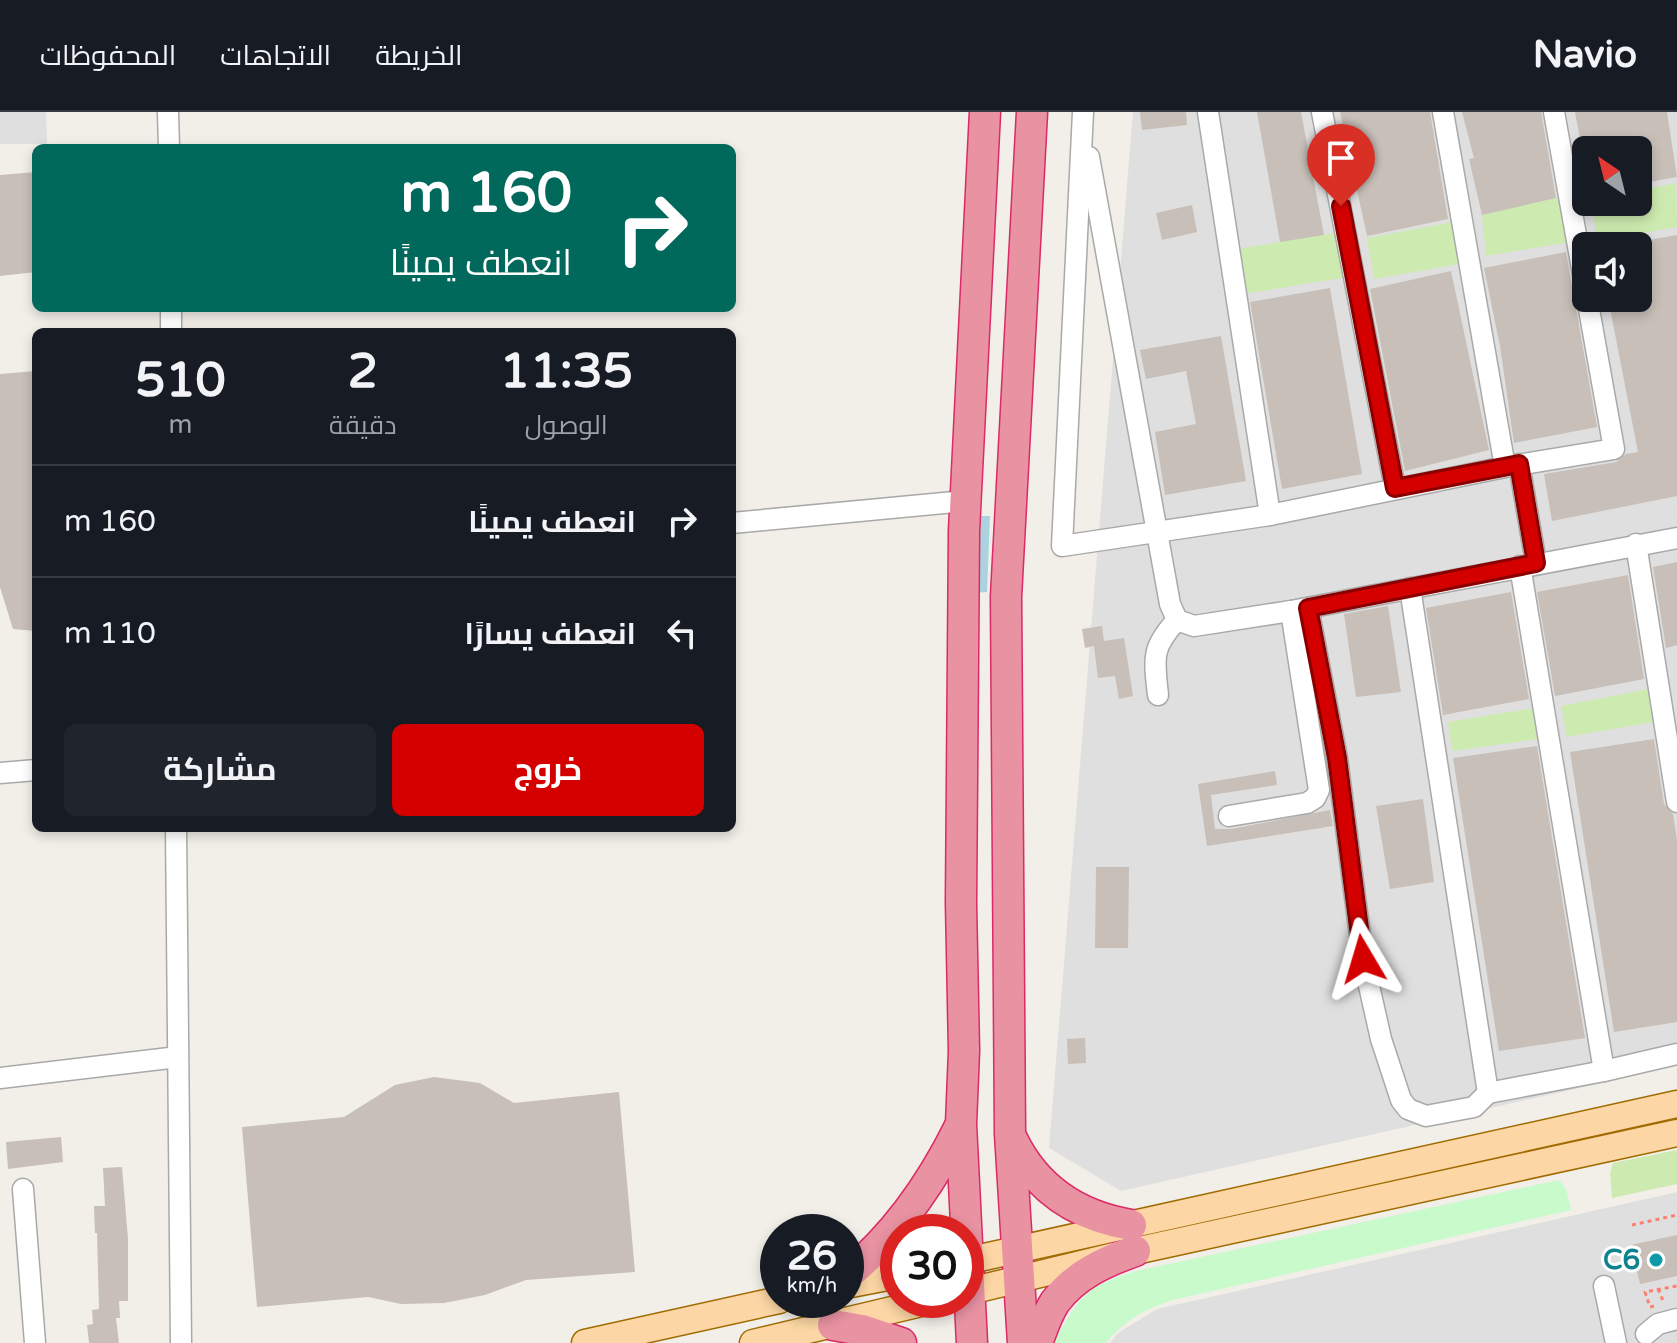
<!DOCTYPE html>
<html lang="ar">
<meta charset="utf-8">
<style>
body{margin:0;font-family:"Varela Round",Cairo,sans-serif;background:#20242c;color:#f1f3f6;direction:rtl;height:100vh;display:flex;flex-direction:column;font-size:30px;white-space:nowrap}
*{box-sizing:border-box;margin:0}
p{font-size:26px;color:#9ea1a6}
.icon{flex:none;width:44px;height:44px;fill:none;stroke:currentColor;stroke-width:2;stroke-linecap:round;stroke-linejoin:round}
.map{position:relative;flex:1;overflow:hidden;direction:ltr}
.panel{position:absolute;left:32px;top:216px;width:704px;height:504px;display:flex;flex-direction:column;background:#171b24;border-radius:12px;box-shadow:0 4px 12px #0003;direction:rtl}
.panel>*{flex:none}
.top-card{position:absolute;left:32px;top:32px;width:704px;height:168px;border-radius:12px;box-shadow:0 4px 12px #0003;direction:rtl;background:#00695c;color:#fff;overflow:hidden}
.needle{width:52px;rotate:325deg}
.controls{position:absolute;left:1572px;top:24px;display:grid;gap:16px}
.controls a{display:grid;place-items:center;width:80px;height:80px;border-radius:12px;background:#171b24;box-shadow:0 4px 12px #0003;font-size:40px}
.speed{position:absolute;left:760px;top:1102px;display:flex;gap:16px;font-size:40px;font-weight:700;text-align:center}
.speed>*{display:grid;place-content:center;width:104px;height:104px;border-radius:50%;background:#171b24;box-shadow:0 4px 12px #0003;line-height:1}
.speed small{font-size:20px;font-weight:400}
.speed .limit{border:12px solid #d22;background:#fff;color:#111}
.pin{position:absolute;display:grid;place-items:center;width:68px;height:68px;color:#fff;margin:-82px -34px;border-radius:50% 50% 50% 0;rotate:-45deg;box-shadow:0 0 8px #0007}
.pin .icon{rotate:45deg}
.me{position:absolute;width:88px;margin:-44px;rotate:353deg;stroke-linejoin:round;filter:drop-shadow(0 0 6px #0008)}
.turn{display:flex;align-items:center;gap:28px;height:168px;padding:0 32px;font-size:36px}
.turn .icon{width:104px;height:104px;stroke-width:2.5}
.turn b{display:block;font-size:56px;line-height:68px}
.eta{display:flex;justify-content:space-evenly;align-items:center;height:136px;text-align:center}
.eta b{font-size:48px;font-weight:700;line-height:56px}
.action{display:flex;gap:16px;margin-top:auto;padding:16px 32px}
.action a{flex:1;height:92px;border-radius:12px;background:#d40000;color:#fff;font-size:32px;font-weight:700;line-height:92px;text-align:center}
.action a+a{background:#20242c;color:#f1f3f6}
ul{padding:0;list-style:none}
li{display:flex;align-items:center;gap:24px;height:112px;padding:0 32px;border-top:2px solid #363941}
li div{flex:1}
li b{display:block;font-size:30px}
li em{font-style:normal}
header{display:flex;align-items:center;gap:48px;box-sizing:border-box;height:112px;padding:0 40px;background:#171b24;border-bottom:2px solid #363941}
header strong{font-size:38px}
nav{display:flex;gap:44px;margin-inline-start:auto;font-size:28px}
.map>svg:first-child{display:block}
.residential{fill:#e0dfdf;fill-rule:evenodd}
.grass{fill:#cdebb0}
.park{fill:#c8facc}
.water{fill:#aad3df}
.building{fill:#c7bfb8}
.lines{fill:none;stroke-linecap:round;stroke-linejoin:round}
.minor-casing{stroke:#a9a9a9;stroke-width:23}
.major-casing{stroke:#a06b00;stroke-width:29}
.highway-casing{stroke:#dc2a67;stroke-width:33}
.path{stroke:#fa8072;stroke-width:3;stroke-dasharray:4 4;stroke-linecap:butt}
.minor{stroke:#fff;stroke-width:20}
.major{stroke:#fcd6a4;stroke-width:26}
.highway{stroke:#e892a2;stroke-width:30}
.route-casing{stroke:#8a0000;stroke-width:20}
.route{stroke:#d40000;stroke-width:14}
.culture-dot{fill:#0f9aa8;stroke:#fff;stroke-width:3}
.labels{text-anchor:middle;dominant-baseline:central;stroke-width:6;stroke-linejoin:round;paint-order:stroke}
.culture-label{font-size:28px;font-weight:bold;fill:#0d838f;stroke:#fff;text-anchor:end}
</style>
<header>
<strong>Navio</strong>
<nav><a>الخريطة</a><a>الاتجاهات</a><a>المحفوظات</a></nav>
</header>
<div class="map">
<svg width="1677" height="1231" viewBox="0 0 1677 1231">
<rect width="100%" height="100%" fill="#f2efe9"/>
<g class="residential">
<path d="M0,0H46L47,32H0Z"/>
<path d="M1133,0H1677V954L1121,1079L1049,1036ZM1586,38H1638V90H1586ZM1586,134H1638V186H1586Z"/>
<path d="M1677,1080V1231H1110L1118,1221L1157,1197Z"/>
</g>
<g class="grass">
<path d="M1676,71L1677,115L1596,129L1593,90H1638V79Z"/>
<path d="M1568,83L1570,130L1486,144L1482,103Z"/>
<path d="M1453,110L1460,152L1374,167L1367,126Z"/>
<path d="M1340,120L1347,165L1244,182L1237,137Z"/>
<path d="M1648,577L1653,610L1567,625L1561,594Z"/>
<path d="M1533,596L1538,627L1452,639L1448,610Z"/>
<path d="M1677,1038V1072L1612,1086L1610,1061L1613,1051Z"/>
</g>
<path class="park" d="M1559,1068L1566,1077L1571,1098L1173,1188C1144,1198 1126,1207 1106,1231H1054C1078,1186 1086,1174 1136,1159Z"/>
<path class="water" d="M976,404H990L987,480L974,481Z"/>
<g class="building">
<path d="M1140,0H1186L1187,13L1142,18Z"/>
<path d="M1257,0H1301L1324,123L1280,130Z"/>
<path d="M1340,0H1430L1448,107L1367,124Z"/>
<path d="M1462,0H1541L1556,86L1482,103L1469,47L1474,46Z"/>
<path d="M1575,0H1667L1677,65L1638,72V38H1582Z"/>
<path d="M36,60V160L0,164V63Z"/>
<path d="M1192,93L1197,120L1162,128L1156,101Z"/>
<path d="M1677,123V384L1552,409L1544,362L1616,350L1626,342L1638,340L1608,186H1638V130Z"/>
<path d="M1566,140L1597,315L1514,331L1500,234L1484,156Z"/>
<path d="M1451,159L1489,338L1405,359L1370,177Z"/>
<path d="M1330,176L1362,362L1282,377L1250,190Z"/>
<path d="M1221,224L1246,369L1165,383L1155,320L1196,312L1186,259L1146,267L1140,238Z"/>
<path d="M36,259V353L34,354L36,372V519L13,517L0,475V262Z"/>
<path d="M1677,450V533L1666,536L1653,455Z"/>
<path d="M1628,463L1644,567L1555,584L1537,480Z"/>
<path d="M1511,480L1529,587L1443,603L1426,496Z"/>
<path d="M1388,494L1401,580L1356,585L1344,502Z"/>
<path d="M1102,514L1104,529L1124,526L1133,584L1119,587L1115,564L1098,566L1094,534L1085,536L1082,517Z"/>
<path d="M1654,627L1664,692L1673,702L1677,728V910L1614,920L1570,640Z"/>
<path d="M1537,634L1585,926L1499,939L1453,646Z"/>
<path d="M1275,659L1277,673L1211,683L1215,717H1231L1330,698L1333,714L1207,734L1198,672Z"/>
<path d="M1423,687L1434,770L1390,777L1376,694Z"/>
<path d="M1096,755H1129L1128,836H1095Z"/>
<path d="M1085,926L1086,951L1068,952L1067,927Z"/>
<path d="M434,965L480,971L514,991L619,980L635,1160L526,1168L485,1183L444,1191L401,1192L368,1185L257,1195L242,1015L344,1005L395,973Z"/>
<path d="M61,1025L63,1050L8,1057L6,1030Z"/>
<path d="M122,1055L128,1127V1189H119L120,1206H116L119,1231H89L87,1213L93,1212L92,1198L99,1197L97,1121H95L94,1094H105L103,1056Z"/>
<path d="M1677,1123V1164L1640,1172L1631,1133Z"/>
</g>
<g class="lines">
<g class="minor-casing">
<g id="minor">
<path d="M168,0L169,36"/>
<path d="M1083,0L1062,434L1270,403L1505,355L1614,337L1587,186"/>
<path d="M1208,0L1270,403"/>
<path d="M1322,0L1395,376"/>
<path d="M1443,0L1505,355"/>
<path d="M1554,0L1586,179"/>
<path d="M1089,45L1170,492L1177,508L1194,514L1291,499L1677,426"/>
<path d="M171,196V220"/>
<path d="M1519,352L1536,451"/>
<path d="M732,411L965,389"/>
<path d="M1636,432L1677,690"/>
<path d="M1520,454L1604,959"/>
<path d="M1410,476L1488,981"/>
<path d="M1308,496L1337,646L1363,847L1381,927L1401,988L1408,997L1426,1004L1474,995L1488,981L1604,959L1677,942"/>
<path d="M1158,583C1154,546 1151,536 1177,508"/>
<path d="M0,661L36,658"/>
<path d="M1229,704L1307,691L1315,686L1319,678L1291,499"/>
<path d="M176,716L181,1231"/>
<path d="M0,966L178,945"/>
<path d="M23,1077L35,1231"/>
<path d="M1604,1174L1616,1231"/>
<path d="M1646,1222L1658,1212L1677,1207"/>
</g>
</g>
<g class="major-casing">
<g id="major">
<path d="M966,1149L1677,992"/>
<path d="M846,1173L898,1163"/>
<path d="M966,1180L1135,1139L1677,1021"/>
<path d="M585,1231L779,1188"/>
<path d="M753,1231L934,1188"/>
</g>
</g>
<g class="highway-casing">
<g id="highway">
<path d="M1012,1027C1036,1077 1077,1104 1131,1113"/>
<path d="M846,1164C896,1123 932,1071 960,1014"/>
<path d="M833,1213L862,1218L901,1231"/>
<path d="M972,1231L961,1012L964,939L961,791L964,419L985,0"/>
<path d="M1023,1231L1010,1022L1006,485L1032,0"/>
<path d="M1037,1231C1042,1218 1047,1202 1055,1190C1075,1163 1104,1150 1135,1139"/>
</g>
</g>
<g class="path">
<path d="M1632,1113L1677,1103"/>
<path d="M1658,1177L1664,1191"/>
<path d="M1654,1194L1650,1195L1645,1180L1677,1174"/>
</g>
<use href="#minor" class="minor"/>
<use href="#major" class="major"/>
<use href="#highway" class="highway"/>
</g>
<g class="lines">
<g class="route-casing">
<path id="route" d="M1341,94L1395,376L1519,352L1536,451L1308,496L1337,646L1363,847"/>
</g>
<use href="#route" class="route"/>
</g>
<circle class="culture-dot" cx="1656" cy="1148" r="8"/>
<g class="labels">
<g class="culture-label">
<text x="1640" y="1148">C6</text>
</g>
</g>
</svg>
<div class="controls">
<a><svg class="needle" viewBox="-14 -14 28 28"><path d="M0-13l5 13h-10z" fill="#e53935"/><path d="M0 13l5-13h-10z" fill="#9ea1a6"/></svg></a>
<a><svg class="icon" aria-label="sound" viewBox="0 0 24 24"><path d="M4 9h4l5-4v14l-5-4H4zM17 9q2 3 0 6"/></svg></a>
</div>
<div class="speed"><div>26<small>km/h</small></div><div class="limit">30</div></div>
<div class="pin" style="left:1341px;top:94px;background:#d93025"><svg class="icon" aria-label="arrive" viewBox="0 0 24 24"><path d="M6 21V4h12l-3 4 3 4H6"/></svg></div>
<svg class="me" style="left:1363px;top:847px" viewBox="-20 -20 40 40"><path d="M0-17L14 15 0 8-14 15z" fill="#d40000" stroke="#fff" stroke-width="4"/></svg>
<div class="top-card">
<div class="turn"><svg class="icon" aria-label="right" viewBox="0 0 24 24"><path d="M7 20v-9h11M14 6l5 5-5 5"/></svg><div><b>160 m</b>انعطف يمينًا</div></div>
</div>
<section class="panel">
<div class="eta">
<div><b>11:35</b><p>الوصول</p></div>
<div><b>2</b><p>دقيقة</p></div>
<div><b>510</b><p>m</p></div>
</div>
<ul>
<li><svg class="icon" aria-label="right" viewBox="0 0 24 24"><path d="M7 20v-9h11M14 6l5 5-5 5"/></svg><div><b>انعطف يمينًا</b></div><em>160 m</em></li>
<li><svg class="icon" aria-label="left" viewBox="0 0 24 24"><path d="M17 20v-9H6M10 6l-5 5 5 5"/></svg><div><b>انعطف يسارًا</b></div><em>110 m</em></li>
</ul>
<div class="action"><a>خروج</a><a>مشاركة</a></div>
</section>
</div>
